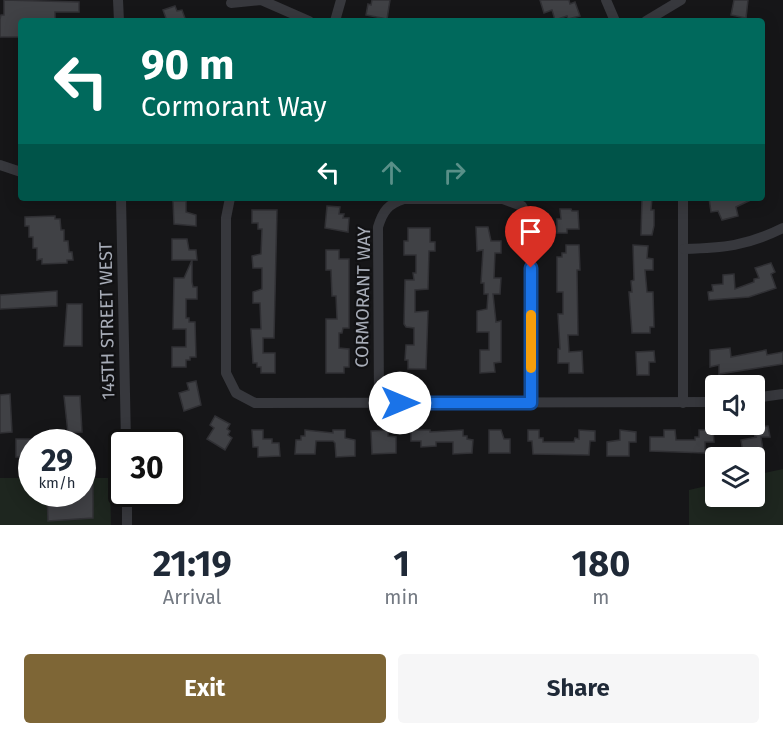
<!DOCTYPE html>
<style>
body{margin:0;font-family:"Fira Sans",sans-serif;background:#f6f6f7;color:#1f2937;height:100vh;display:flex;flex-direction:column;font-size:22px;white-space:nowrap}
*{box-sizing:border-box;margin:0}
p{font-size:20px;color:#747a83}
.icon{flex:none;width:33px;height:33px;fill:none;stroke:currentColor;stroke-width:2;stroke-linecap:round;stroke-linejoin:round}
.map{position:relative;height:525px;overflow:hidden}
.details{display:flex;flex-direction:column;background:#fff;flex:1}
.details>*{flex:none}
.hud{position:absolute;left:18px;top:18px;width:747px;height:183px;border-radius:6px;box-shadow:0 3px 15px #0003;background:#00695c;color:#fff;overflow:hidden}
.controls{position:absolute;left:705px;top:375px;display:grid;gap:12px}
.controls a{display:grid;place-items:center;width:60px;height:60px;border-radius:6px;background:#fff;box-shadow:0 3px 15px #0003;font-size:30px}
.speed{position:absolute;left:18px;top:429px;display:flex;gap:12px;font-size:30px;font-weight:700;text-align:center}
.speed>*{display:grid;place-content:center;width:78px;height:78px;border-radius:50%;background:#fff;box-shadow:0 3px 15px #0003;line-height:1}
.speed small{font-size:15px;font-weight:400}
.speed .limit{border:3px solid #111;border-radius:9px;background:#fff;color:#111}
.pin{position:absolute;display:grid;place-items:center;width:51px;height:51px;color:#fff;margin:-62px -26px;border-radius:50% 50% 50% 0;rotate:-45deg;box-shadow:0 0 6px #0007}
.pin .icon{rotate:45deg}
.me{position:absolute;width:66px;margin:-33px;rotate:90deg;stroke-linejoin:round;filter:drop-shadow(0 0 4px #0008)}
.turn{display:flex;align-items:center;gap:21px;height:126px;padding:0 24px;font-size:27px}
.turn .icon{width:78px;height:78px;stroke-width:2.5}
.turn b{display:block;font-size:42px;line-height:51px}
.lanes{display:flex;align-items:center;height:57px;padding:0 24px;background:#0003;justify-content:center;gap:30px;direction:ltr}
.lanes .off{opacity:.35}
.eta{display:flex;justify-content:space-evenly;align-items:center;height:102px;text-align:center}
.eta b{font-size:36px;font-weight:700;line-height:42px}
.cta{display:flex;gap:12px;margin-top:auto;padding:12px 24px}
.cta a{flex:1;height:69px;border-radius:6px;background:#7e6636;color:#fff;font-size:24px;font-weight:700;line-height:69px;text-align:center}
.cta a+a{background:#f6f6f7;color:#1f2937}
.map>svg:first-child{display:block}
.green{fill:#1e261f}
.building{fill:#404145;stroke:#303034;stroke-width:1.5}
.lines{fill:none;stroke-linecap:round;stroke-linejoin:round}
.minor{stroke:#37383d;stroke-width:10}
.route-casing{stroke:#114b97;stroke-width:15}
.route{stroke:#1a73e8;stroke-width:10}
.slow{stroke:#f59e0b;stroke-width:10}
.labels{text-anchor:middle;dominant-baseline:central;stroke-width:4.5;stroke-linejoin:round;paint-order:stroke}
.street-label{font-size:18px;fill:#a8adb8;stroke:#111113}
</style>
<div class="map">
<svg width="783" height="525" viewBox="0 0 783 525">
<rect width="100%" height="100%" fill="#161618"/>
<g class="green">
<path d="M783,469V525H689V490L715,484L716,496H754L755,475Z"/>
<path d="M0,478H31L32,494H82L83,478H110L111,525H0Z"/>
</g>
<g class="building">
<path d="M4,0L79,2V12H55V21H21V37H0V19L1,15H4Z"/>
<path d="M372,0H390L387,19L366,15L368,4L371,5Z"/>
<path d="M540,0H569L570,4L575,2L580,16L568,19L567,16L555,20L552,10L544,13Z"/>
<path d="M734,0H748L746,18L731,15Z"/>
<path d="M175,6L177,11L182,10L186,21H167L163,10Z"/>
<path d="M642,198H652L651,210H654V226L652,235H641Z"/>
<path d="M709,198H755L736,207L738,216L722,220L718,211L711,212Z"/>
<path d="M173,201H186V212L196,215V226L174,224Z"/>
<path d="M327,206L340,207L339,214H344L343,218H349L348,232L325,228Z"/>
<path d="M560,209H571L572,211H578L579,229H567V233H557V219H561Z"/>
<path d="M252,210H277L274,338H263V353H275V373H261V367H257V363H253L251,329H261L260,303H253V292L262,289V268H253L252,256L261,254L262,229H258V223H252Z"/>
<path d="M55,216V219H60L61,230H64V241H68L69,252H72L73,260H67V263L42,264V259L37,260V248H33V237H29V226H25V217Z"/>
<path d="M476,227H488L491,241H501V253H495L494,278H501L500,294H493L496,322L501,321V362L494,363L495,372L480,373V350H489V332H477V311L487,309L488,294H484V283H481L483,250L477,251Z"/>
<path d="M408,228H430V242H435V251H429L428,289L415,290V312L428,311L426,369H408V360H405L406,345H414V328L406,327L404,324L405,280H414L413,273H416V255H404V241H408Z"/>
<path d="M172,239H187L189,250H196L197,260H192V282L193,287H197V299H186V318H189V322H195L196,357H190V360H186V367H172V347H186V329H173L174,278H184L192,260H172Z"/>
<path d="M566,245H579L580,270H577L578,335H568L569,352L582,351L583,373H569V363H558V349H560L558,314H563V292H557V257H562V253H566Z"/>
<path d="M633,245L648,246L647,258L653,259V270H645L647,292H653L654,327H650V333H632L629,292H632L631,281L634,280Z"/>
<path d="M326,250H339V259H349V328H343L342,333H339V348L349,349V367H344V373H326V319H337L336,296H332L331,270H326Z"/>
<path d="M771,263L775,272L771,274L776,288L749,297L709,300L708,292L713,291L712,285L723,284V275L734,274L735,289L754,282V279L759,278L755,268Z"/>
<path d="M57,291V306L0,309V295Z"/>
<path d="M67,304H82V346H64Z"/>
<path d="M730,348L731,357L766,350L767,355L783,352V364L719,374V365L710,367V350Z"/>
<path d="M654,351L655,362H649V375H637L636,352Z"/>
<path d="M196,381L201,405L184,411L179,393L189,390L187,383Z"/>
<path d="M10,394L12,432L0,433V395Z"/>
<path d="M64,396H80L82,432L68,433Z"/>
<path d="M215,416L230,424L227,429L230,431L228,435L232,438L225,450L207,439L214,428L210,425Z"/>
<path d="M768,426L770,437H761L763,450L743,453L741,440L757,437H755L753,427Z"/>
<path d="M252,430H263V439H272V443H279L280,456L258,457V447H253Z"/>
<path d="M305,430L333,433V430H345V438L355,440V456L336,457L335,443L333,441H316L315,454H295L296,440H301V436H305Z"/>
<path d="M388,430V436L396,437V453L372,454L371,431Z"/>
<path d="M411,430H430V432L463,430V436H467V439L473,440L472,453L453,454V442H436V446L421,447V441H411Z"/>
<path d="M489,430H501L504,439H510V453H489Z"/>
<path d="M528,430H539V438H543V442H574L575,438L579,439V430L595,431V441H590L589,455L533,454L532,441H528Z"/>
<path d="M620,430L636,432V442H629V456H607V442L620,440Z"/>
<path d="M664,430H675L676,440H695V437H699V430H713L714,442H705V453L650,451V437H664Z"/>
<rect x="16" y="439" width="16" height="18"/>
<path d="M82,483H93V518L48,521L47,494H82Z"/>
</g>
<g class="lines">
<g class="minor">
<path d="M118,0L119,21"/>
<path d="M606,0L615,21"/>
<path d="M231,3L261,0L309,21"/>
<path d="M335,21L341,0"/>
<path d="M646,21L681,0"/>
<path d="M0,165L21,172"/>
<path d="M121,198L126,442"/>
<path d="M230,198L226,218V373L236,393L255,403L716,402"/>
<path d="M683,198V403"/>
<path d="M684,249C723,248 747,246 783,228"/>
<path d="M754,398L783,394"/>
<path d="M379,403L378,227C383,211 388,204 404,199H503L522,206L531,223V403"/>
<path d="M127,494V525"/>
</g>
</g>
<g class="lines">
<g class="route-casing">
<path id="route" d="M400,403H531V268"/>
</g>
<use href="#route" class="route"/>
<path class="slow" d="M531,315V368"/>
</g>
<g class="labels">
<g class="street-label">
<text transform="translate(363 297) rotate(-89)">CORMORANT WAY</text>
<text transform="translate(107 321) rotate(-91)">145TH STREET WEST</text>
</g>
</g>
</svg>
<div class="controls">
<a><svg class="icon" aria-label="sound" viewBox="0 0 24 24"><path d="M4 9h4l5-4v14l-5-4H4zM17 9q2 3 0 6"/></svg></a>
<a><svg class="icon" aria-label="layers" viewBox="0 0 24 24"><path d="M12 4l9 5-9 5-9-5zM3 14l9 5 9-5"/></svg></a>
</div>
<div class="speed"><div>29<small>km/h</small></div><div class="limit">30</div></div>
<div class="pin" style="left:531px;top:268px;background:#d93025"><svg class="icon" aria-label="arrive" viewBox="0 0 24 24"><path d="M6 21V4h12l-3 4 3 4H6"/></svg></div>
<svg class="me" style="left:400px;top:403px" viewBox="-20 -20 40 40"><circle r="19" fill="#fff"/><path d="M0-13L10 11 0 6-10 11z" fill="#1a73e8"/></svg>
<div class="hud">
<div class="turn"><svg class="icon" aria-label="left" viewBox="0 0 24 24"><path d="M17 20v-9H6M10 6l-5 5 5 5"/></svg><div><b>90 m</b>Cormorant Way</div></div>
<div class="lanes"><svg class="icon" aria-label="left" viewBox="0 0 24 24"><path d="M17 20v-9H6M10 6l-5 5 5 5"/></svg><svg class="icon off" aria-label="ahead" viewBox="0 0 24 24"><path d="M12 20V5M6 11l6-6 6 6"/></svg><svg class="icon off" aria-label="right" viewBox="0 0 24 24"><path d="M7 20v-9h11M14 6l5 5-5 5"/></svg></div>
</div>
</div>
<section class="details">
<div class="eta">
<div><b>21:19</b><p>Arrival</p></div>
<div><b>1</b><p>min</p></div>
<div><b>180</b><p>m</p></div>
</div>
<div class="cta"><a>Exit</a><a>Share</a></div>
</section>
